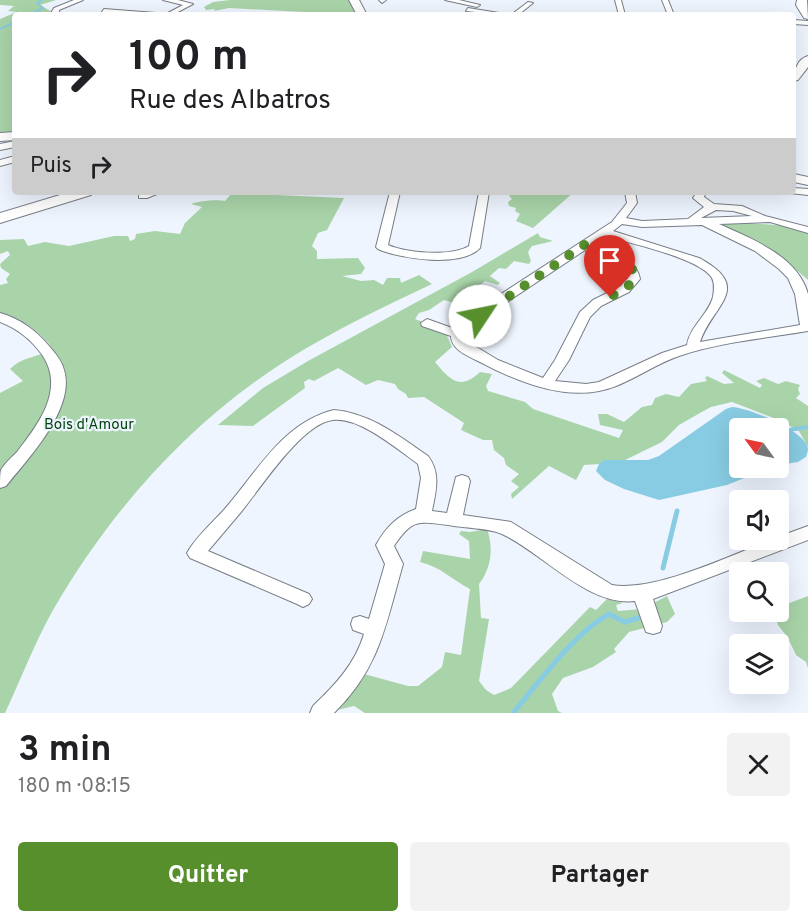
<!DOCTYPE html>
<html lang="fr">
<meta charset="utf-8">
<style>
body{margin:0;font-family:Overpass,sans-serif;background:#f2f2f2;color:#202124;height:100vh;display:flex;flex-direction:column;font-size:22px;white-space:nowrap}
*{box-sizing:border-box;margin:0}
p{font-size:20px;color:#757577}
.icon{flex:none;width:33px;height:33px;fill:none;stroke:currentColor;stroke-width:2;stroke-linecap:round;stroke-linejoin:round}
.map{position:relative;height:713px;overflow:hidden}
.drawer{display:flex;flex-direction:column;background:#fff;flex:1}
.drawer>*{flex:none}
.hud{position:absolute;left:12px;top:12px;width:784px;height:183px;border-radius:6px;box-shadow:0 6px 24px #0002;background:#fff;color:#202124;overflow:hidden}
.needle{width:39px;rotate:303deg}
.tools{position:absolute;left:729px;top:418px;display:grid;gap:12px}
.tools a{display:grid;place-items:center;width:60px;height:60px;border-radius:6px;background:#fff;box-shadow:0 6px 24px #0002;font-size:30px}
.pin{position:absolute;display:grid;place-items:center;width:51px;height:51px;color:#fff;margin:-62px -26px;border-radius:50% 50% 50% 0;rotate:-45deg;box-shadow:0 0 6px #0007}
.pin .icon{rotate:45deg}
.me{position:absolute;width:66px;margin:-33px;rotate:56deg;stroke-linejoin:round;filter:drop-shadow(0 0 4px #0008)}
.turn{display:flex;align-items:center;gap:21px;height:126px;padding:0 18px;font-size:27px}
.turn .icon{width:78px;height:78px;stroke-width:2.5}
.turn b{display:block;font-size:42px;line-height:51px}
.then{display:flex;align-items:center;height:57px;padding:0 18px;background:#0003;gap:12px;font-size:22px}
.round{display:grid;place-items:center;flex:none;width:63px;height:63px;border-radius:6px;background:#f2f2f2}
.headline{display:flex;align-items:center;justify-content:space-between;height:102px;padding:0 18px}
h1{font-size:36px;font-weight:700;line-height:45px}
.button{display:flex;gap:12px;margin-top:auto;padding:12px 18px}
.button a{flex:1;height:69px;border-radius:6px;background:#568f2c;color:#fff;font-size:24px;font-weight:700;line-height:69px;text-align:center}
.button a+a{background:#f2f2f2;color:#202124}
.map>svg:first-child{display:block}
.green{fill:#a9d4a9}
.water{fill:#88cce3}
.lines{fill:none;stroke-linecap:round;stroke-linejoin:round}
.stream-far2{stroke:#88cce3;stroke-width:2}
.stream-far1{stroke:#88cce3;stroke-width:4}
.stream{stroke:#88cce3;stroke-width:5}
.street-casing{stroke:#787e86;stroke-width:2}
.secondary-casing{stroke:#787e86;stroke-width:2}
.street{fill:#fff;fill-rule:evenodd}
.secondary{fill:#fff;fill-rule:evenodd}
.route{stroke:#568f2c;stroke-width:10;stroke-dasharray:0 18}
.labels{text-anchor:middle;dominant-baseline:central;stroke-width:4.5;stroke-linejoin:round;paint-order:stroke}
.park-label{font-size:15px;fill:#064710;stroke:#eef5fe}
</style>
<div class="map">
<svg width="808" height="713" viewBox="0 0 808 713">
<rect width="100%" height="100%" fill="#eef5fe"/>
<g class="green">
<path d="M0,0H56L40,5L52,12L49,15H15V137L0,139V19L17,12L8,11L14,6L0,5Z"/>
<path d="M230,0H348L357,15L229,8L214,11L215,9L206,10L204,7L213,2Z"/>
<path d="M535,192H574L533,228L516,221L520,214L515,211L516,208L509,206L508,202L512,199L509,196L510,193L529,195Z"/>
<path d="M232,193L344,198L327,230L318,233L312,246L317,251V259L358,258L365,268L361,274L342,276L361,281L374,280L383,285L387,278H400L401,283L419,275L432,284C383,307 333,331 287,360C189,422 111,510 53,610C35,642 21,679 5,713H0V393L23,381L10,369C20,358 40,355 54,351C43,332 21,319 0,314V285L8,283L6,279L10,274L1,268L0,264L10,255L8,251L0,254V240L24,239L28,246L45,242L69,246L114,236H128L130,241L135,239L136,234L155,231L180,234L185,223L202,207L191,204C197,201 218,199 225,201Z"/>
<path d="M731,222L790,226L789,228L808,234V280C779,254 754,240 719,224Z"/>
<path d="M538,233L540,237L553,241L532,246L528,252L531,261L529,264L514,261L506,269L499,268L490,276L500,283L498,285L485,281L464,299L485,306L471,313L465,310L467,307L444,300L429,310L419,313L415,319L445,331L452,347L435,362C450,380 460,391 480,372L492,374L486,386L488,391L525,402L533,409L619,438L623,430L600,425L598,414H607L624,422L642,407L652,405L655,398L666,394L679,397L691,384L707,381L705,378L707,376L724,384L734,383L722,373L724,370L760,388L762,385L756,381L764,378L778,384L786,381L800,385L798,389L800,394L796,398L808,406V447L799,431L779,420L732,402L711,407L700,413L679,425L662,442L623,461L605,460L599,464L584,465L576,480L549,466L512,499L511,494L519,487L511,481L519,474L506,465L504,458L494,450L492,440H483L461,430L464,423L424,397L408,398L406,394L398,389L395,384L378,380L366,385L338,368L314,381L309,379L304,382L305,388L253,426L218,425L263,388L308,361L472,272Z"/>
<path d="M487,529C494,549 491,568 479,584L481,618L489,619L479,681L486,690L494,695L511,688L590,607L596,610L607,599L623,603L616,605L618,611L642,609L667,596L675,614L667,622L629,632L614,649L616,652L593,667L563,678L552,694L558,711L562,713H365L354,706L333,711L364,674L408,686H418L442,667L445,652L461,655L470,589C451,579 441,567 420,562L423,551L470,559L469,541L459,534L461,531L470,532Z"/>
<path d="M808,596V668L806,662L796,655L788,638L778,625L774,612H778L779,607Z"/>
</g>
<path class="water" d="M732,407C749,408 804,430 808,448C808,451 807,454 806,457L798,462L779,465L778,429H740V468H769L727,485L659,500L624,489L605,480L596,471L599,464L604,460H648L659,456L726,409Z"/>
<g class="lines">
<g class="stream-far2">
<path d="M29,15L43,8L37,3L42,0"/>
<path d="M0,29L15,22"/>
</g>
<path class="stream-far1" d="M778,435L789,430L808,427"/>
<g class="stream">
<path d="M663,568L677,511"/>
<path d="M513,713C540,681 573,634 609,614L625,622L638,618"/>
</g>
<g class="street-casing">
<g id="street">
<path d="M74,0H83L59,10V15L51,13L54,8Z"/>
<path d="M163,0H178L193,4L172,15H164L183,5Z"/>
<path d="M379,0H386L382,3Z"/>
<path d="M445,0H459L480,5L477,7Z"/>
<path d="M615,0H621L625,15H619Z"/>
<path d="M662,0H668L674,15H668Z"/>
<path d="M528,2L533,3L518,15H511Z"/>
<path d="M468,8L499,13L502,15L466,11Z"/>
<path d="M104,9L156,13L159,15L102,12Z"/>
<path d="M794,20L808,21V25L794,24Z"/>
<path d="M15,141V147L0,150V144Z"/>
<path d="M15,156V162L0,166V160Z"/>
<path d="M794,188L808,189V195L790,193L794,192Z"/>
<path d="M146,192H162L147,198H139V194Z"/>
<path d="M390,192H400L388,245C406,253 451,257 469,246L479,192H489L480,248C461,268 401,259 378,249L376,247Z"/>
<path d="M625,192H635L637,203L626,218L642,221L688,219L704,207L693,198L697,192H706L704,197L714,204L742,206L765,216L808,227V233L770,222L719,224C750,238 798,256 808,294C808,305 808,319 808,331C766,338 722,342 682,355C659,362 639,377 616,386C571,404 520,383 480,362C470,357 451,350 451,336L422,326L421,323L427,319L455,329L461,320L612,222L627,203ZM716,210L733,211L752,216L701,218ZM622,224L642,227L702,225L755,251L779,269L788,278L795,294L800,325L700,342C712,305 755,288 699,258L613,231ZM605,236C629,243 700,258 712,278C715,284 714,291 713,297C708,315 690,326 687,345L662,353L599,382L586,384L555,381L569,360L590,317L601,306L629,292L640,279C637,258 610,252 593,244ZM585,250L616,262L627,271L628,278L621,286L593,300L580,312L555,360L543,378L498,360L465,340V334L471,326Z"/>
<path d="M0,313C19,318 37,331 49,346C55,353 62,361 64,370C76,408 28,459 6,486L0,488C0,482 0,474 1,470C5,463 12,457 17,452C38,425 65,390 43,356C32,340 18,329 0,322Z"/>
<path d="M334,410C370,413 399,436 428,456C441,473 436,491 432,511L447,513L456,477L462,475L468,477L470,481L463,515L511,522L612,585C655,592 729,556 771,540H778V537L808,526V540L653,599L662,626L660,632L653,634L646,632L635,601C588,607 543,553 502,534C489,528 463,528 448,525C418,521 412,519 394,546L403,564C386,623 380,668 334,713H310L313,706C335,685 355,664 364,634L353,630L351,624L353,618L360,616L369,619L385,564L376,545C386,527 397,516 416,509L421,478L418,464C397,449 360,417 333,420C302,423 260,489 241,512C230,525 219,538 208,551L309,594L312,599L309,604L303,607L297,604L190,558L187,553C197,535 216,520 229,504C260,467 285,422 334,410Z"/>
</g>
</g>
<g class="secondary-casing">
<g id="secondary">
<path d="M349,0H359L367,15H357Z"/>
<path d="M797,0H807L808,19L804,18L796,5Z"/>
<path d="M808,56V67L798,80L794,81C794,71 797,59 808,56Z"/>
<path d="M15,132V140L0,141V133Z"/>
<path d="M794,174L808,177V185L794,182Z"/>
<path d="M70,192H93L91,195L0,223V213Z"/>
</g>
</g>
<use href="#street" class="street"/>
<use href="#secondary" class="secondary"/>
</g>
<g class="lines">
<path class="route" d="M480,316L584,245L620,260L633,270C637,285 621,291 610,297"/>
</g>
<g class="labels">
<g class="park-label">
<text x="89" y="425">Bois d'Amour</text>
</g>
</g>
</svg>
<div class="tools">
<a><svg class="needle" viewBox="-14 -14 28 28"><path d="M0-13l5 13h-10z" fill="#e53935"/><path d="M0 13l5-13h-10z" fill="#757577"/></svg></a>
<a><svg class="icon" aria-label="sound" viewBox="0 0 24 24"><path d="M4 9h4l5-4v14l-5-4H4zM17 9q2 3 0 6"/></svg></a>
<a><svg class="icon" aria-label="search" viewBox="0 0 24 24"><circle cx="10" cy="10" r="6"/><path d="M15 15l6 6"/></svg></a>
<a><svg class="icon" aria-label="layers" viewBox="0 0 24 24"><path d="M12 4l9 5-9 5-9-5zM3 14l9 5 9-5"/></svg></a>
</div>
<div class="pin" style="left:610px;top:297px;background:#d93025"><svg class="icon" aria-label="arrive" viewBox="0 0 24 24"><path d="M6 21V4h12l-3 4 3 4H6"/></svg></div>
<svg class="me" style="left:480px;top:316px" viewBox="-20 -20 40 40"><circle r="19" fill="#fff"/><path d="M0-13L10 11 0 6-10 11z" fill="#568f2c"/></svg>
<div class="hud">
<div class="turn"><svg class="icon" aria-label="right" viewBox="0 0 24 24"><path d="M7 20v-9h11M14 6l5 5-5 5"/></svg><div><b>100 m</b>Rue des Albatros</div></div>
<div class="then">Puis<svg class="icon" aria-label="right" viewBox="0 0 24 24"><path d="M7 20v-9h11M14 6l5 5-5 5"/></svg></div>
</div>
</div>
<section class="drawer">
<div class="headline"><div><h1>3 min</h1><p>180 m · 08:15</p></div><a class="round"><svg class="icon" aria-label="close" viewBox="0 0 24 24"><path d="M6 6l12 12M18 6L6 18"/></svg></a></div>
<div class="button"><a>Quitter</a><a>Partager</a></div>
</section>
